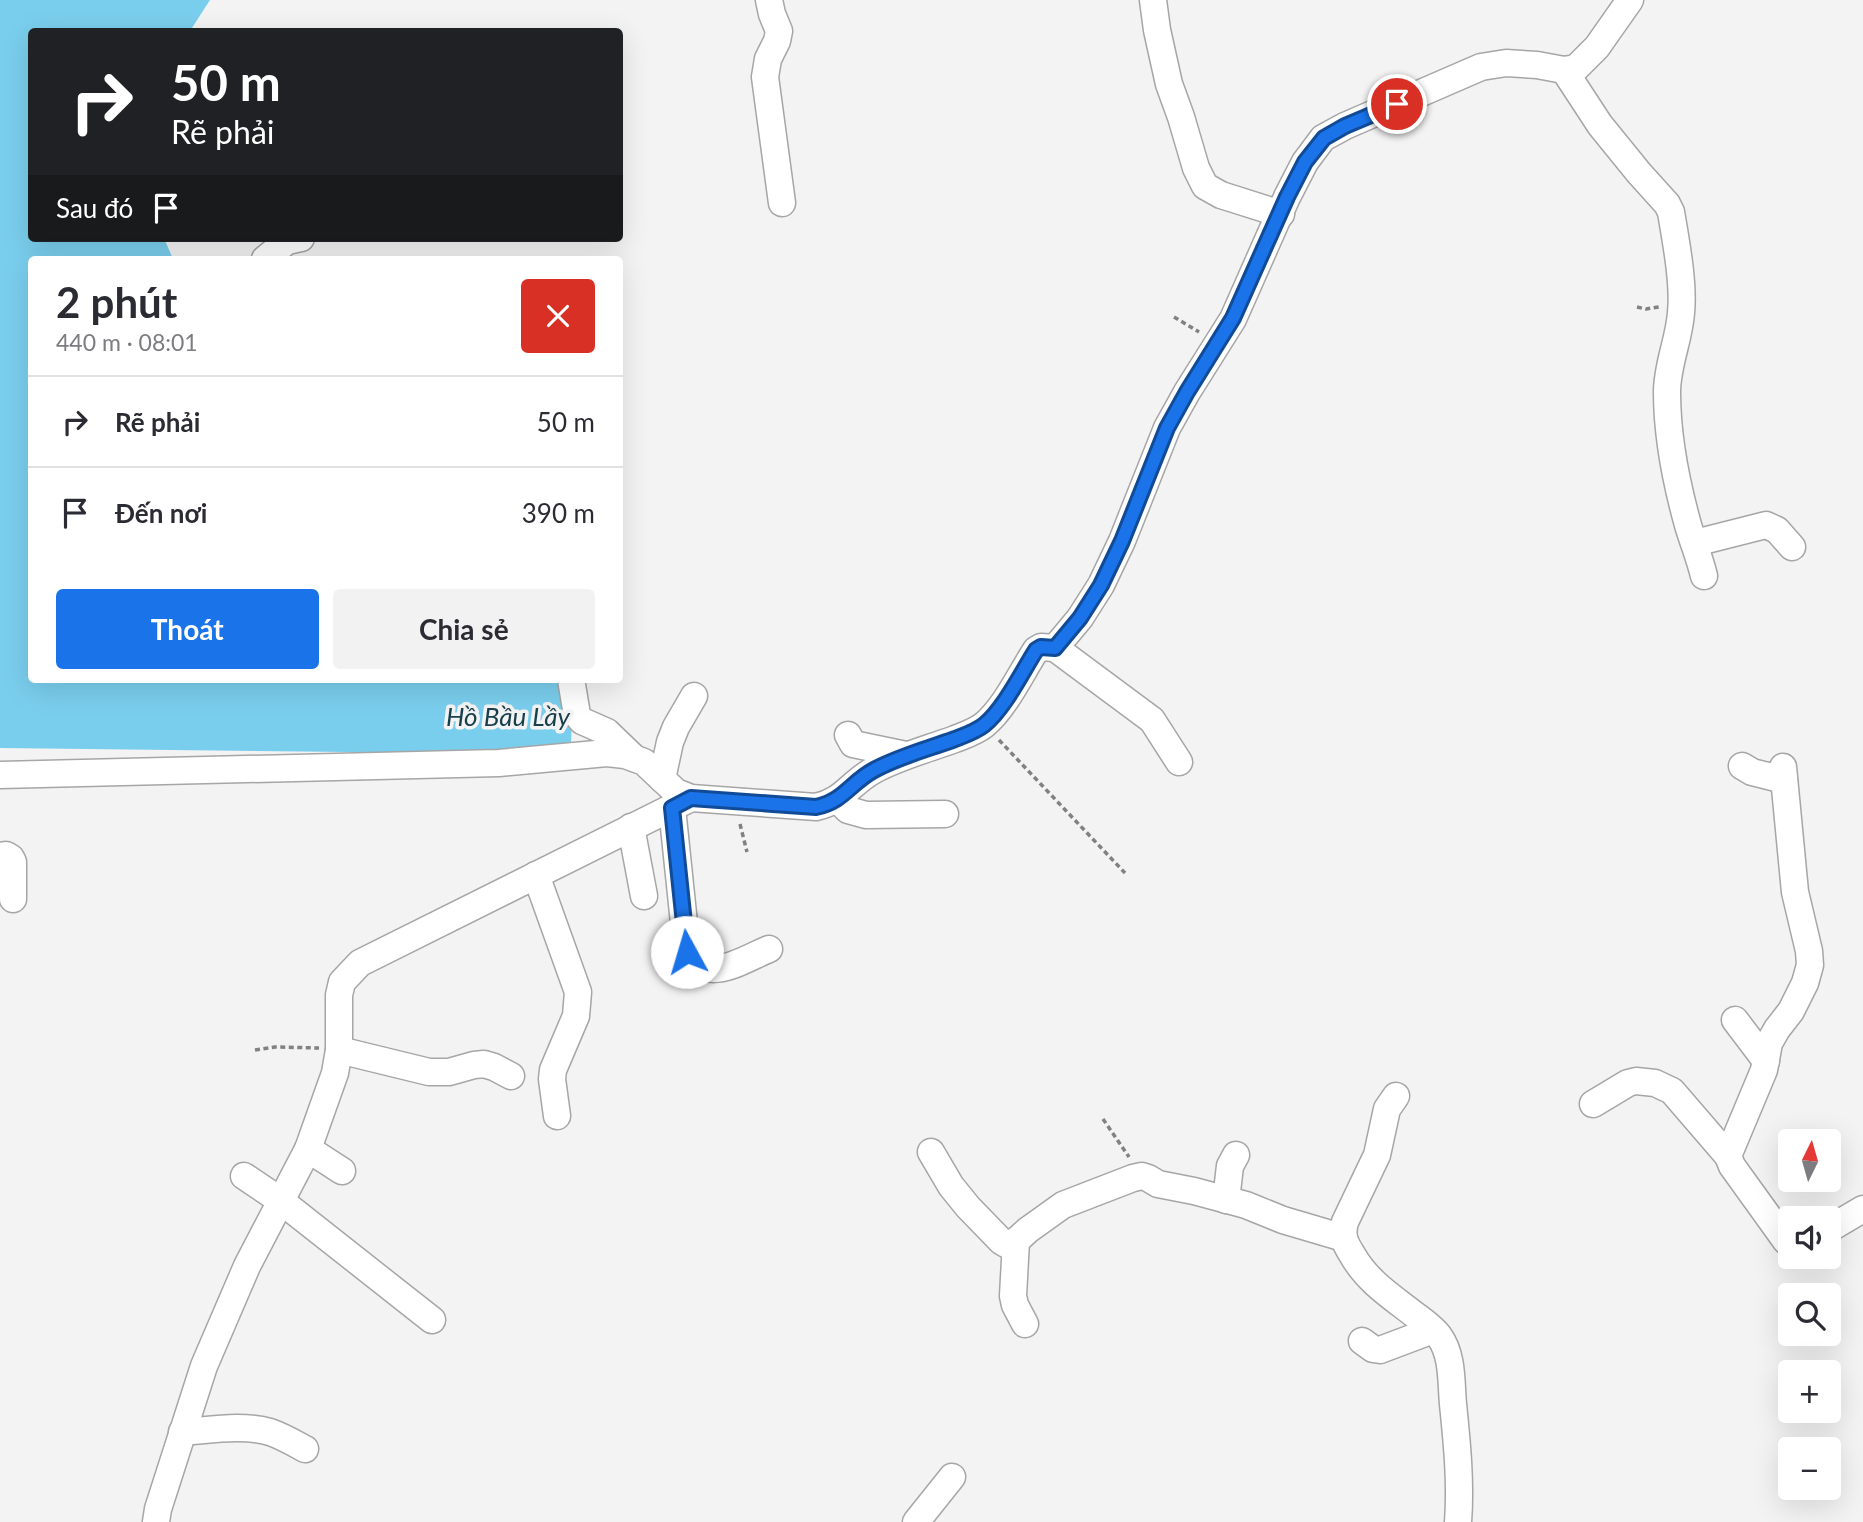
<!DOCTYPE html>
<html lang="vi">
<meta charset="utf-8">
<style>
body{margin:0;font-family:Lato,sans-serif;background:#f2f2f3;color:#2b2b33;height:100vh;display:flex;flex-direction:column;font-size:26px;white-space:nowrap}
*{box-sizing:border-box;margin:0}
p{font-size:23px;color:#7c7c81}
.icon{flex:none;width:38px;height:38px;fill:none;stroke:currentColor;stroke-width:2;stroke-linecap:round;stroke-linejoin:round}
.map{position:relative;flex:1;overflow:hidden}
.side{position:absolute;left:28px;top:256px;width:595px;height:427px;display:flex;flex-direction:column;background:#fff;border-radius:7px;box-shadow:0 7px 28px #0002}
.side>*{flex:none}
.guide{position:absolute;left:28px;top:28px;width:595px;height:214px;border-radius:7px;box-shadow:0 7px 28px #0002;background:#202124;color:#fff;overflow:hidden}
.needle{width:46px;rotate:5deg}
.fabs{position:absolute;left:1778px;top:1129px;display:grid;gap:14px}
.fabs a{display:grid;place-items:center;width:63px;height:63px;border-radius:7px;background:#fff;box-shadow:0 7px 28px #0002;font-size:35px}
.pin{position:absolute;display:grid;place-items:center;width:60px;height:60px;color:#fff;margin:-30px;border:4px solid #fff;border-radius:50%;box-shadow:0 2px 7px #0007}
.me{position:absolute;width:77px;margin:-38px;rotate:354deg;stroke-linejoin:round;filter:drop-shadow(0 0 5px #0008)}
.turn{display:flex;align-items:center;gap:24px;height:147px;padding:0 28px;font-size:32px}
.turn .icon{width:91px;height:91px;stroke-width:2.5}
.turn b{display:block;font-size:49px;line-height:60px}
.then{display:flex;align-items:center;height:66px;padding:0 28px;background:#0003;gap:14px;font-size:26px}
.round{display:grid;place-items:center;flex:none;width:74px;height:74px;border-radius:7px;background:#f2f2f3}
.overview{display:flex;align-items:center;justify-content:space-between;height:119px;padding:0 28px}
h1{font-size:42px;font-weight:700;line-height:52px}
.primary-button{display:flex;gap:14px;margin-top:auto;padding:14px 28px}
.primary-button a{flex:1;height:80px;border-radius:7px;background:#1a73e8;color:#fff;font-size:28px;font-weight:700;line-height:80px;text-align:center}
.primary-button a+a{background:#f2f2f3;color:#2b2b33}
ul{padding:0;list-style:none}
li{display:flex;align-items:center;gap:21px;height:91px;padding:0 28px;border-top:2px solid #e1e1e2}
li div{flex:1}
li b{display:block;font-size:26px}
li em{font-style:normal}
.map>svg:first-child{display:block}
.water{fill:#7aceed}
.lines{fill:none;stroke-linecap:round;stroke-linejoin:round}
.minor-casing{stroke:#a6a6a7;stroke-width:29}
.path{stroke:#818181;stroke-width:3.5;stroke-dasharray:5 3.5;stroke-linecap:butt}
.minor{stroke:#fff;stroke-width:26}
.route-casing{stroke:#114b97;stroke-width:18}
.route{stroke:#1a73e8;stroke-width:12}
.labels{text-anchor:middle;dominant-baseline:central;stroke-width:7;stroke-linejoin:round;paint-order:stroke}
.water-label{font-size:26px;font-style:italic;fill:#183f4c;stroke:#f3f3f4}
</style>
<div class="map">
<svg width="1863" height="1522" viewBox="0 0 1863 1522">
<rect width="100%" height="100%" fill="#f3f3f4"/>
<path class="water" d="M0,0H210L190,31L32,32V238H164L173,259H32V679H570L572,714L571,746L528,754L0,748Z"/>
<g class="lines">
<g class="minor-casing">
<g id="minor">
<path d="M769,0L772,14L779,31L777,41L768,59L765,77L782,203"/>
<path d="M1153,0L1157,30L1169,84L1181,117L1196,168L1205,186L1221,195L1281,214"/>
<path d="M1564,70L1600,125L1639,173L1667,204L1671,212C1676,242 1684,283 1681,313C1679,340 1667,365 1667,392C1667,437 1676,482 1688,525C1693,542 1700,559 1704,576"/>
<path d="M265,259L287,241L301,238"/>
<path d="M1695,543L1766,525L1777,530L1792,547"/>
<path d="M1055,648L1152,720L1179,762"/>
<path d="M571,679L577,715L582,721L607,732L634,758"/>
<path d="M848,735L853,744L906,755"/>
<path d="M1742,766L1752,772L1784,780"/>
<path d="M1783,767L1795,892L1809,951L1810,965L1805,983L1791,1011L1777,1029L1769,1043L1764,1070L1728,1156L1732,1166L1786,1241L1790,1243"/>
<path d="M0,775L499,763L607,753L625,755L644,762L676,792L691,798L816,807C844,801 850,783 874,770C900,756 928,749 955,739C965,735 975,732 984,725C1005,708 1021,673 1036,650L1041,647L1055,648L1080,618L1101,585L1122,541L1167,428L1187,392L1233,319L1287,197L1305,162L1323,138L1345,126L1481,67L1506,63L1537,65L1564,70L1576,68L1597,47L1630,0"/>
<path d="M662,779L670,742L676,727L694,696"/>
<path d="M837,799L848,810L866,815L945,814"/>
<path d="M672,808L687,952C706,986 742,960 769,949"/>
<path d="M631,827L644,896"/>
<path d="M0,856L6,855L11,858L13,862V899"/>
<path d="M536,875L578,992L576,1016L553,1070L552,1079L557,1116"/>
<path d="M1735,1020L1766,1061"/>
<path d="M339,1050L429,1072H449L474,1065L484,1064L494,1067L511,1076"/>
<path d="M1396,1096L1387,1109L1377,1155L1345,1222C1341,1237 1345,1243 1353,1256C1368,1282 1392,1297 1415,1315C1423,1321 1433,1328 1439,1336C1453,1355 1451,1382 1453,1404C1457,1443 1461,1483 1458,1522"/>
<path d="M1593,1104L1628,1083L1636,1081L1655,1083L1672,1091L1728,1156"/>
<path d="M308,1149L342,1171"/>
<path d="M931,1152L951,1186L968,1207L1001,1241L1006,1244L1016,1241L1028,1230L1063,1205L1133,1178L1142,1176L1148,1178L1158,1184L1194,1191L1246,1205L1283,1220L1344,1238"/>
<path d="M244,1176L281,1201L432,1320"/>
<path d="M1226,1200L1230,1166L1236,1155"/>
<path d="M1829,1229L1863,1209"/>
<path d="M1016,1241L1013,1296L1015,1305L1025,1324"/>
<path d="M1362,1341L1373,1349L1380,1350L1433,1330"/>
<path d="M182,1432C211,1430 242,1424 270,1432C282,1436 294,1443 305,1449"/>
<path d="M156,1522L158,1509L204,1366L247,1266L308,1149L335,1073L339,1050V995L342,982L360,963L691,798"/>
<path d="M916,1522L952,1477"/>
</g>
</g>
<g class="path">
<path d="M1637,307L1646,309L1659,307"/>
<path d="M1174,317L1199,332"/>
<path d="M999,740L1125,873"/>
<path d="M740,824L747,852"/>
<path d="M255,1050L275,1047L319,1048"/>
<path d="M1103,1119L1129,1157"/>
</g>
<use href="#minor" class="minor"/>
</g>
<g class="lines">
<g class="route-casing">
<path id="route" d="M687,952L672,808L691,798L816,807C844,801 850,783 874,770C900,756 928,749 955,739C965,735 975,732 984,725C1004,709 1022,672 1036,650L1041,647L1055,648L1080,618L1101,585L1122,541L1167,428L1187,392L1233,318L1287,197L1305,162L1324,138L1345,126L1397,104"/>
</g>
<use href="#route" class="route"/>
</g>
<g class="labels">
<g class="water-label">
<text x="508" y="716">Hồ Bầu Lầy</text>
</g>
</g>
</svg>
<div class="fabs">
<a><svg class="needle" viewBox="-14 -14 28 28"><path d="M0-13l5 13h-10z" fill="#e53935"/><path d="M0 13l5-13h-10z" fill="#7c7c81"/></svg></a>
<a><svg class="icon" aria-label="sound" viewBox="0 0 24 24"><path d="M4 9h4l5-4v14l-5-4H4zM17 9q2 3 0 6"/></svg></a>
<a><svg class="icon" aria-label="search" viewBox="0 0 24 24"><circle cx="10" cy="10" r="6"/><path d="M15 15l6 6"/></svg></a>
<a>+</a>
<a>−</a>
</div>
<div class="pin" style="left:1397px;top:104px;background:#d93025"><svg class="icon" aria-label="arrive" viewBox="0 0 24 24"><path d="M6 21V4h12l-3 4 3 4H6"/></svg></div>
<svg class="me" style="left:687px;top:952px" viewBox="-20 -20 40 40"><circle r="19" fill="#fff"/><path d="M0-13L10 11 0 6-10 11z" fill="#1a73e8"/></svg>
<div class="guide">
<div class="turn"><svg class="icon" aria-label="right" viewBox="0 0 24 24"><path d="M7 20v-9h11M14 6l5 5-5 5"/></svg><div><b>50 m</b>Rẽ phải</div></div>
<div class="then">Sau đó<svg class="icon" aria-label="arrive" viewBox="0 0 24 24"><path d="M6 21V4h12l-3 4 3 4H6"/></svg></div>
</div>
<section class="side">
<div class="overview"><div><h1>2 phút</h1><p>440 m · 08:01</p></div><a class="round" style="background:#d93025;color:#fff"><svg class="icon" aria-label="close" viewBox="0 0 24 24"><path d="M6 6l12 12M18 6L6 18"/></svg></a></div>
<ul>
<li><svg class="icon" aria-label="right" viewBox="0 0 24 24"><path d="M7 20v-9h11M14 6l5 5-5 5"/></svg><div><b>Rẽ phải</b></div><em>50 m</em></li>
<li><svg class="icon" aria-label="arrive" viewBox="0 0 24 24"><path d="M6 21V4h12l-3 4 3 4H6"/></svg><div><b>Đến nơi</b></div><em>390 m</em></li>
</ul>
<div class="primary-button"><a>Thoát</a><a>Chia sẻ</a></div>
</section>
</div>
